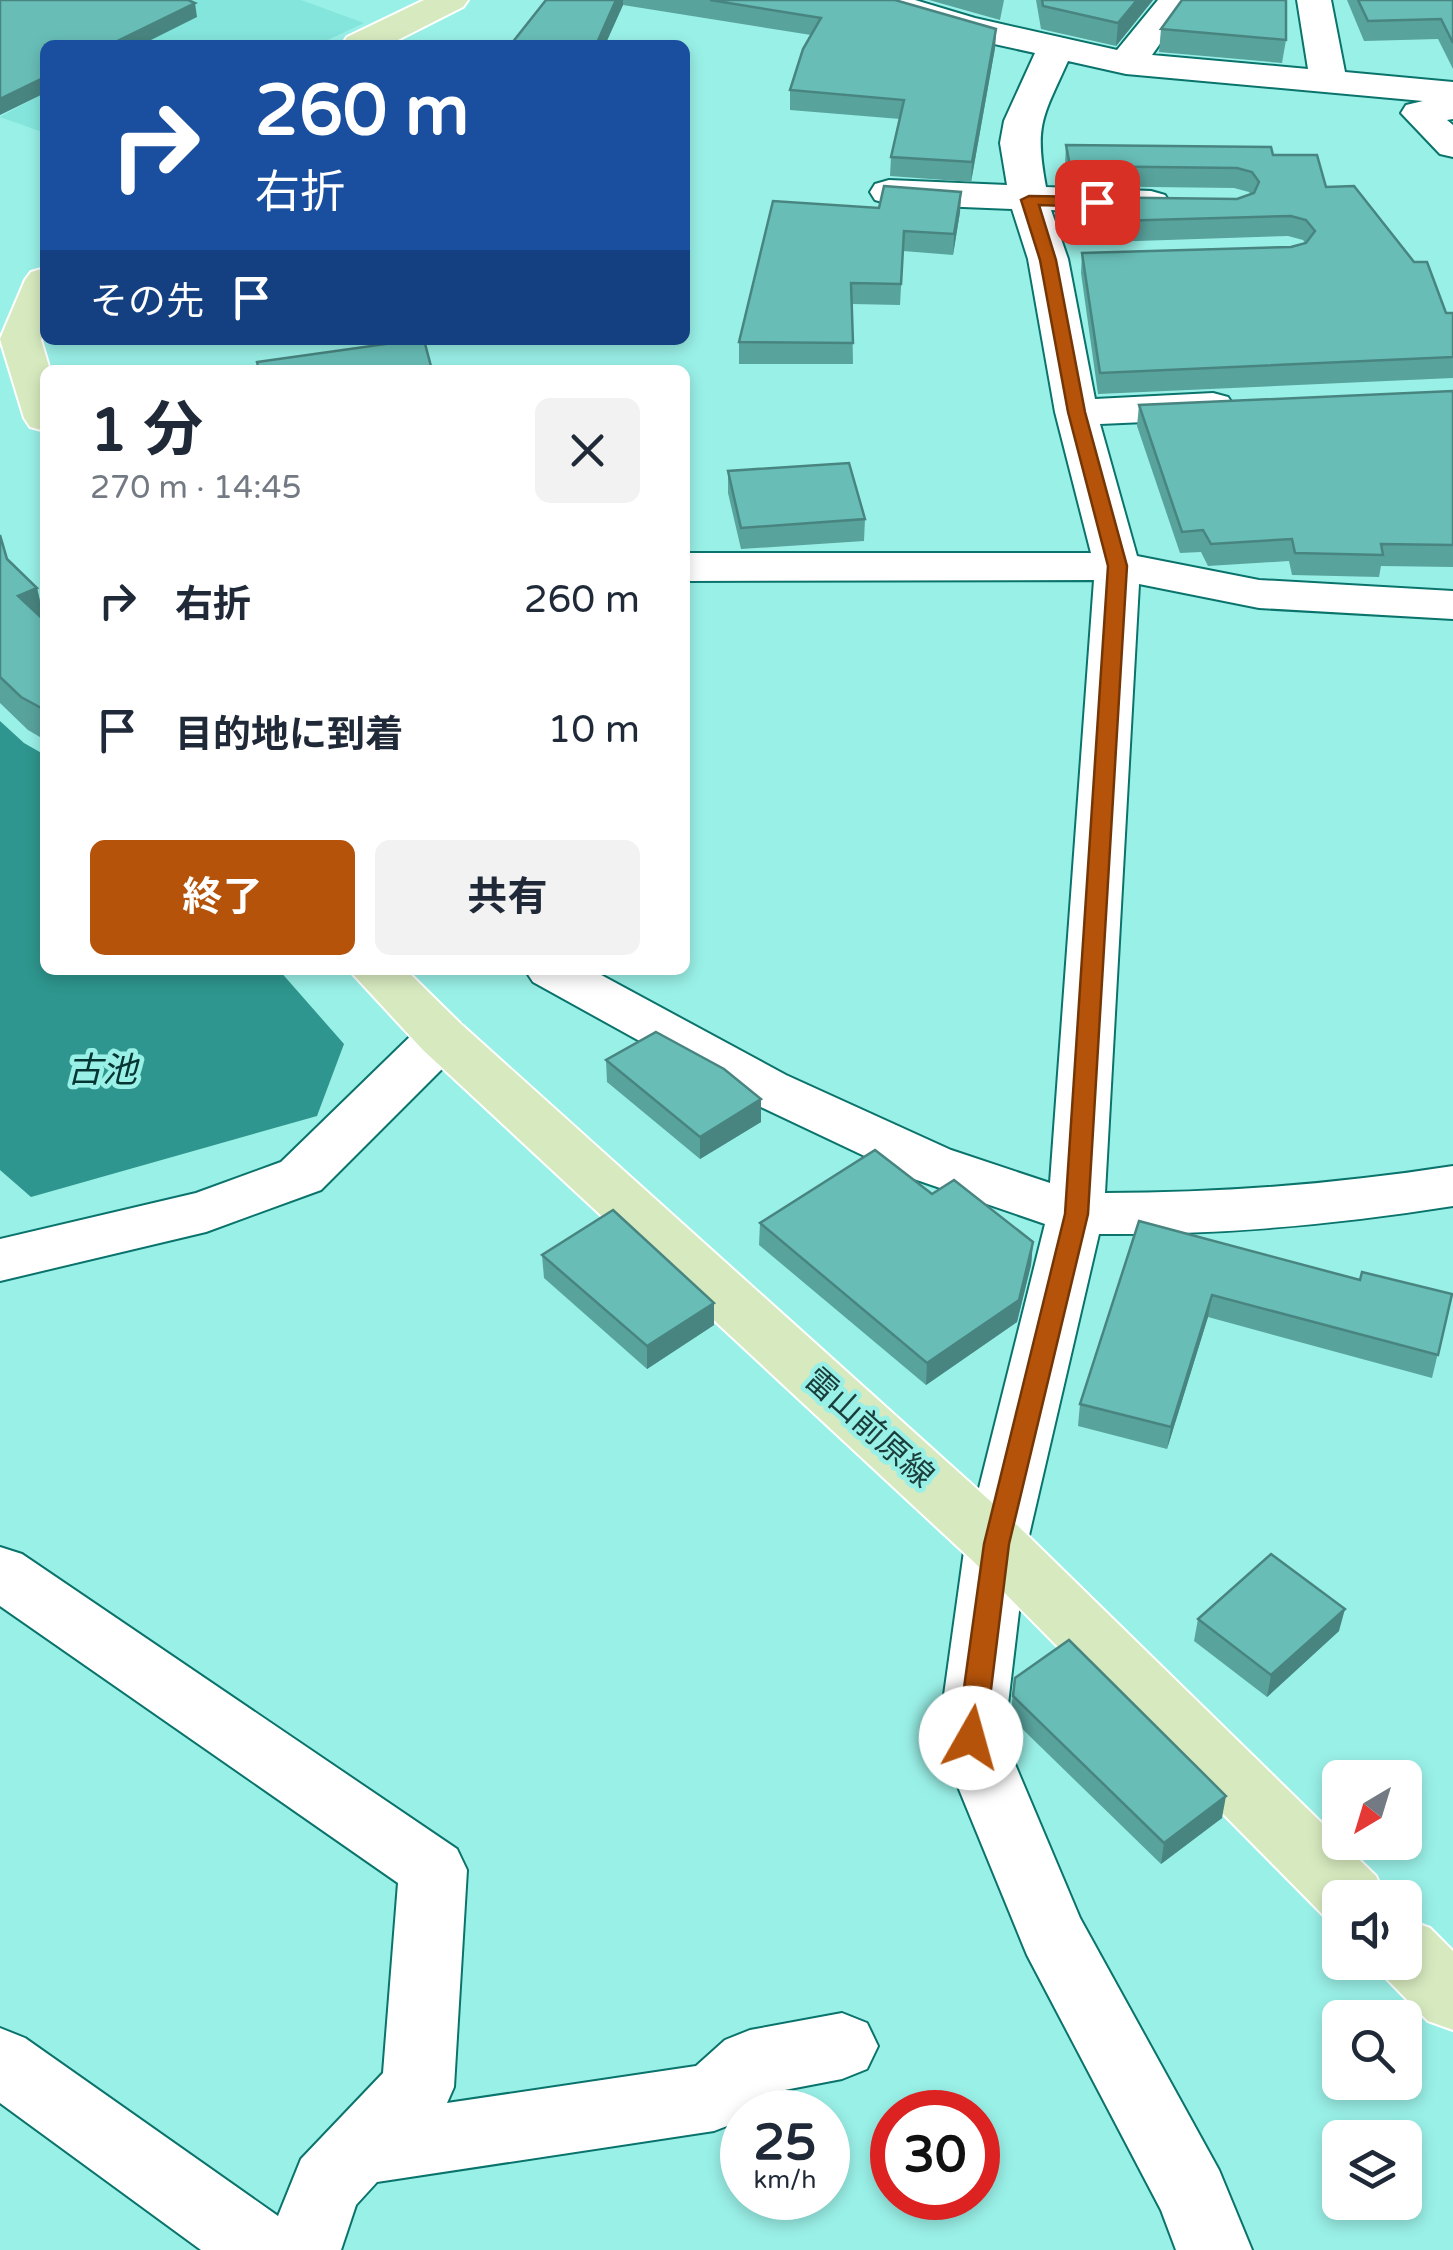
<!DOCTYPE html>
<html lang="ja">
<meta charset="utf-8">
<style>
body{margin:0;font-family:"Varela Round","Noto Sans JP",sans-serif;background:#f2f2f3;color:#1f2937;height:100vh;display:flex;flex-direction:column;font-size:38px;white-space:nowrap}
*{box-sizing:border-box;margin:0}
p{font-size:32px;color:#747a83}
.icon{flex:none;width:55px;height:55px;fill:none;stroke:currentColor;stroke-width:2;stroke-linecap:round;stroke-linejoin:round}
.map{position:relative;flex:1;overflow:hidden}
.details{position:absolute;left:40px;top:365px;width:650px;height:610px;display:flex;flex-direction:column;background:#fff;border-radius:15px;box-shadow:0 5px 15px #0003}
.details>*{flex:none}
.guide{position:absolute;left:40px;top:40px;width:650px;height:305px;border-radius:15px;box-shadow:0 5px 15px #0003;background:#1a4fa0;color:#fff;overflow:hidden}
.needle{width:65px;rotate:218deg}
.fabs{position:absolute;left:1322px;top:1760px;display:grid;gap:20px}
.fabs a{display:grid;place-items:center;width:100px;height:100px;border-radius:15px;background:#fff;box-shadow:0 5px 15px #0003;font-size:50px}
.speed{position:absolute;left:720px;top:2090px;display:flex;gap:20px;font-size:50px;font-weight:700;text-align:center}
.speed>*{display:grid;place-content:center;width:130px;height:130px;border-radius:50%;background:#fff;box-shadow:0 5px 15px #0003;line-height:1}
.speed small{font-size:25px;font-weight:400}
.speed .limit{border:15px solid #d22;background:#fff;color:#111}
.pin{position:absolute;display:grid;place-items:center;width:85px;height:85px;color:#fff;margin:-42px;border-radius:20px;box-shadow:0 5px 15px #0006}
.me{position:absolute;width:110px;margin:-55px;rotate:7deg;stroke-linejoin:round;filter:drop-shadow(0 0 8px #0008)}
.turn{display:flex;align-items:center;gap:35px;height:210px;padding:0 50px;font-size:45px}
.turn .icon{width:130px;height:130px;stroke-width:2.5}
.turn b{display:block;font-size:70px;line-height:85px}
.then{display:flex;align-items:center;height:95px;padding:0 50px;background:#0003;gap:20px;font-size:38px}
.round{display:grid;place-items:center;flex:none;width:105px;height:105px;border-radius:15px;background:#f2f2f3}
.overview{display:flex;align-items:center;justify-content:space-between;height:170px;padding:0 50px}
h1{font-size:60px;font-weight:700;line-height:75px}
.button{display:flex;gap:20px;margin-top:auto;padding:20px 50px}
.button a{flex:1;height:115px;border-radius:15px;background:#b45309;color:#fff;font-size:40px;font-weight:700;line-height:115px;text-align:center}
.button a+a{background:#f2f2f3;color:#1f2937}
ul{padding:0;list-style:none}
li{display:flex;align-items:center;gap:30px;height:130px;padding:0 50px}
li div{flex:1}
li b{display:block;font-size:38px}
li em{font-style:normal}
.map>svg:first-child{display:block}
.built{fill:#83e5dc}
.water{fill:#2e968e}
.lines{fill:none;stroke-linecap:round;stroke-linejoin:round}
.minor-casing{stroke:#0a736c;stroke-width:4}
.major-casing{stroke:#fff;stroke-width:4}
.minor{fill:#fff;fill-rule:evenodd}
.major{fill:#d7eabf;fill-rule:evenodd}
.wall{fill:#59a39d}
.shaded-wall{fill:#498580}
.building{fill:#68beb7;stroke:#498580;stroke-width:2.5}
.route{fill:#b45309;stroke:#753606;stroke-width:2.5}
.labels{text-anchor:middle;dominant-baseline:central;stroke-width:9;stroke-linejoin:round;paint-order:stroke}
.street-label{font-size:32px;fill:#1a3e3b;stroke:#99f0e7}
.water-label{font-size:35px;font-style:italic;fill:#043532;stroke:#99f0e7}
</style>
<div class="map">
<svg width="1453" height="2250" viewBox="0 0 1453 2250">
<rect width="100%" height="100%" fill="#99f0e7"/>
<path class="built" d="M0,0H301L364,23L317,45H45V133L0,117L35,98Z"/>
<path class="water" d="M0,721L24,743L45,755V970H279L344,1044L317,1116L31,1197L0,1170Z"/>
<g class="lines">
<g class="minor-casing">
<g id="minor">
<path d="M862,0H915L975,18L1117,50L1158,0H1191L1152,55L1308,69L1297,0H1331L1345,72L1453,82V119L1447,120L1453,125V157L1440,154L1401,113L1406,105L1423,101L1126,74L1068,61C1043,117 1034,124 1046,187L1151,191L1165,195L1170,203L1165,211L1151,215L1051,210L1068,259L1095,399L1213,393L1228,397L1234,406L1228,415L1213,419L1100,424L1137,556L1259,580L1453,591V619L1259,608L1139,584L1105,1193C1223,1193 1337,1184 1453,1166V1206C1333,1225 1221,1235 1099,1234L1027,1544L1004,1738L1080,1918L1219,2170L1252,2250H1176L1161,2210L1027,1955L938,1738L965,1544L1045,1224L911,1178L748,1101L533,982L525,970H592L786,1075L951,1150L1050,1183L1094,580L685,581V553H1091L1055,412L1028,259L1012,209L889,204L875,200L870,192L875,184L889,180L1007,185L1000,143L1004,121L1035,53L953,35L867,7Z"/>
<path d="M442,1019L461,1024L469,1037L461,1050L321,1190L206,1232L0,1281V1239L196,1193L281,1162L423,1024Z"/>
<path d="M0,1547L22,1554L457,1849L467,1870L454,2087L447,2103L696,2066L725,2040L750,2030L842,2013L867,2023L878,2046L867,2069L842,2079L769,2093L748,2112H742L740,2121L714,2131L377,2182L356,2205L341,2250H201L0,2103V2028L25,2038L278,2216L301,2159L383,2073L398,1883L0,1606Z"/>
</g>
</g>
<g class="major-casing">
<g id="major">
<path d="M424,0H468L463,7L388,45H342L347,37Z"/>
<path d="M45,268V329L41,340L50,370H45V431L30,427L24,418L0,339L25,280L31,272Z"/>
<path d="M349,970H406L461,1024L1018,1526L1376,1876L1386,1898H1340V1924L1328,1920L974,1562L423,1050Z"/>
<path d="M1405,1919L1430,1928L1453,1951V2030L1428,2021L1380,1972L1376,1962H1405Z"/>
</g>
</g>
<use href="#minor" class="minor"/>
<use href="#major" class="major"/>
</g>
<g class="wall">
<path d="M546,0H895L996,29L995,48L971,182L890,176L891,157L900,119L790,110V90L811,35L623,5L605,45H512V43Z"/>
<path d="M929,0H1004L1000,20Z"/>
<path d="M1036,0H1153L1116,46L1041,29Z"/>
<path d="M1347,0H1453V69L1438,39L1364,41Z"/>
<path d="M1161,29L1286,40L1282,63L1159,52Z"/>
<path d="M1066,145L1273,155L1326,187L1446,313H1453V378L1098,394L1081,273L1082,253L1291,247L1305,243L1303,240L1288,236L1077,243L1074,217L1076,197L1237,199L1251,195L1249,192L1234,188L1069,186L1065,165Z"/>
<path d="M961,192L960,212L953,255L903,251L900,305L852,304L853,364H739V342L879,208Z"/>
<path d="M1453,391V567L1381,566L1379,577L1292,575L1289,561L1208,566L1201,552L1180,553L1137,426L1139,405Z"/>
<path d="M728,471L865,519L864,541L741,549L728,493Z"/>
<path d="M0,535L7,559L37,588L45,621V740L28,730L0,703Z"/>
<path d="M606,1060L761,1099V1122L700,1159L607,1082Z"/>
<path d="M932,1194L1033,1242L1031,1265L1017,1322L926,1385L759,1245L760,1223Z"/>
<path d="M1139,1221L1360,1280L1452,1294L1432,1378L1208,1317L1167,1449L1078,1426L1080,1404Z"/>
<path d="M542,1255L714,1303V1325L647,1369L544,1278Z"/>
<path d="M1198,1619L1339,1631L1267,1697L1194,1641Z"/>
<path d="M1015,1678L1222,1818L1161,1864L1010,1717Z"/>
</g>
<g class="shaded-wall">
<path d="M616,0H623V5L605,45H596Z"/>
<path d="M1137,0H1153L1116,46L1118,23Z"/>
<path d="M195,3L197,17L141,45H109Z"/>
<path d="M996,29L995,48L971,182L972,162Z"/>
<path d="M45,77V93L0,115V99Z"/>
<path d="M961,192L960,212L953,255L954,234Z"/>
<path d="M37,588L44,621L18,596Z"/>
<path d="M761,1099V1122L700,1159V1137Z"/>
<path d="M1033,1242L1031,1265L1017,1322L926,1385L927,1363Z"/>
<path d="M1212,1295L1208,1317L1167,1449L1171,1427Z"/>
<path d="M714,1303V1325L647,1369V1346Z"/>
<path d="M1345,1609L1339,1631L1267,1697L1271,1675Z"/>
<path d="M1226,1796L1222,1818L1161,1864L1164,1843Z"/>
</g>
<g class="building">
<path d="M0,0H188L195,3L109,45H45V77L0,99Z"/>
<path d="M546,0H616L596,45H541L512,43Z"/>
<path d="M710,0H895L996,29L972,162L891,157L904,100L790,90L803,49L821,18Z"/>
<path d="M1042,0H1137L1118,23L1043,6Z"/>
<path d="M1182,0H1286V40L1161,29Z"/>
<path d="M1358,0H1453V43L1441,19L1368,21Z"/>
<path d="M1066,145L1271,147L1273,155H1317L1326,187L1354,186L1414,262H1427L1446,313H1453V357L1100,373L1082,253L1291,247L1306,243L1315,231L1306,220L1291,216L1079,222L1076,197L1237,199L1254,193L1259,182L1252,172L1237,168L1070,166Z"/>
<path d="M884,186L961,192L954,234L904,231L901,284L851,283L853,343L739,342L773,201L879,208Z"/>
<path d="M414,340H424L432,370H259L257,362Z"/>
<path d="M1453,391V545L1381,544L1383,555L1295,553L1292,539L1211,544L1203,530L1182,532L1139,405Z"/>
<path d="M849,463L865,519L741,528L728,471Z"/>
<path d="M0,535L7,559L37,588L18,596L45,621V710L21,697L0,677Z"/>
<path d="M656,1032L724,1069L761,1099L700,1137L606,1060Z"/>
<path d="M875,1150L932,1194L954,1180L1033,1242L1019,1300L927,1363L760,1223Z"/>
<path d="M613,1210L714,1303L647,1346L542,1255Z"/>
<path d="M1139,1221L1360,1280L1362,1272L1452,1294L1438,1355L1212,1295L1171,1427L1080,1404Z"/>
<path d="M1271,1554L1345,1609L1271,1675L1198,1619Z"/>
<path d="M1069,1640L1226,1796L1164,1843L1013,1696L1015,1678Z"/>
</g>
<path class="route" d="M1029,196L1097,197L1105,202L1097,207L1039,205L1056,260L1085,412L1127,566L1088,1214L1009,1544L985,1738L981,1746L971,1750L961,1746L957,1738L984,1544L1065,1214L1108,566L1068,412L1040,260L1021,200Z"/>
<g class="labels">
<g class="street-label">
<text transform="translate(869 1428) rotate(42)">雷山前原線</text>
</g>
<g class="water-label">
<text x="102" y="1071">古池</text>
</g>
</g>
</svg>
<div class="fabs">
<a><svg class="needle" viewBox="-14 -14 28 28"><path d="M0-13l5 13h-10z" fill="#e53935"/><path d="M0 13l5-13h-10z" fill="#747a83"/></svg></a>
<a><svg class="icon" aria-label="sound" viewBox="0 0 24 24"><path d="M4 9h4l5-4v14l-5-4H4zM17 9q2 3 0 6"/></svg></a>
<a><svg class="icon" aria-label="search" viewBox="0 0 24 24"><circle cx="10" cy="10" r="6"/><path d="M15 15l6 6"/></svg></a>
<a><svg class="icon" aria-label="layers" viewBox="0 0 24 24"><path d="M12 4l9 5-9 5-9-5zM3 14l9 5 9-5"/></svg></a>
</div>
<div class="speed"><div>25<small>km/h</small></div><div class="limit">30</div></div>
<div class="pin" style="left:1097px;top:202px;background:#d93025"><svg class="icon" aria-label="arrive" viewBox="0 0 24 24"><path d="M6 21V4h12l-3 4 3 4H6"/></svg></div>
<svg class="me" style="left:971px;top:1738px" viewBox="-20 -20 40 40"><circle r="19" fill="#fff"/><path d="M0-13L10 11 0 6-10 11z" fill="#b45309"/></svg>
<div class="guide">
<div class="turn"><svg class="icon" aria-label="right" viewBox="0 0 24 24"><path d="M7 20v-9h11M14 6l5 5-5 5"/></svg><div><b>260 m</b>右折</div></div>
<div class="then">その先<svg class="icon" aria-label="arrive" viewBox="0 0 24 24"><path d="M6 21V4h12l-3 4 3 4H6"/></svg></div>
</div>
<section class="details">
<div class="overview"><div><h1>1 分</h1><p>270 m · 14:45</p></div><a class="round"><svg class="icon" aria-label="close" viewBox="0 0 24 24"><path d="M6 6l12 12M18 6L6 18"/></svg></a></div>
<ul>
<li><svg class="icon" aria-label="right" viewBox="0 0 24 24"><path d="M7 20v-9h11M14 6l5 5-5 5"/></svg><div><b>右折</b></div><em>260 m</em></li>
<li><svg class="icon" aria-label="arrive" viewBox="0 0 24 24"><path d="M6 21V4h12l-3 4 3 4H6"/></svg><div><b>目的地に到着</b></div><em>10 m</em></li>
</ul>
<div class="button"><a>終了</a><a>共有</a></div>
</section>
</div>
